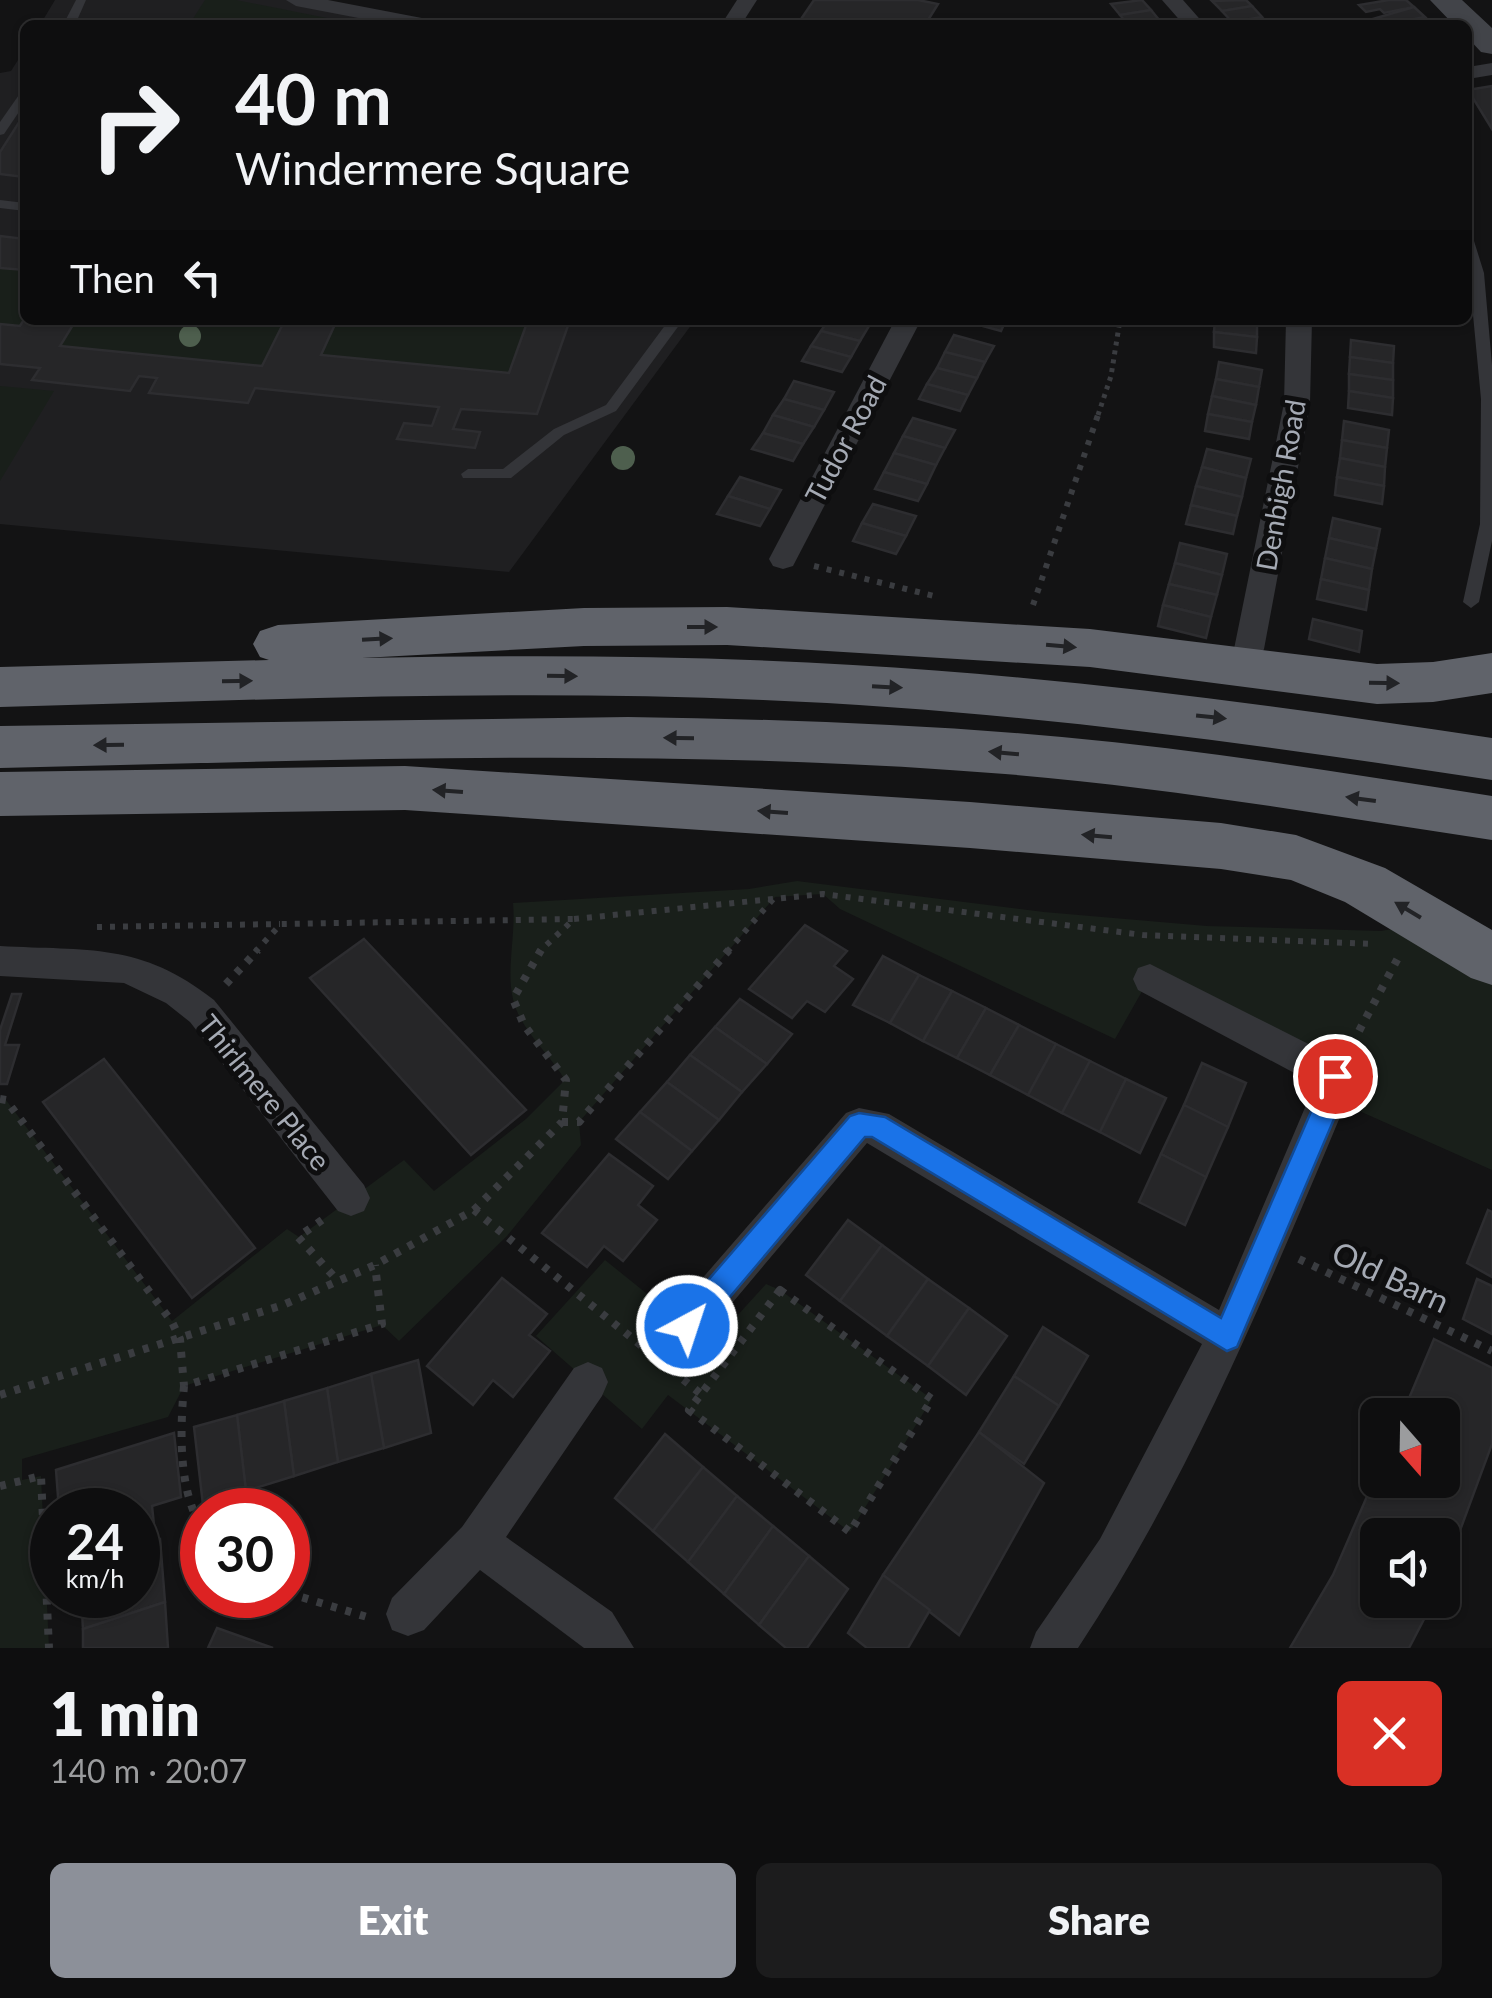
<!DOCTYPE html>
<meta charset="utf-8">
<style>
body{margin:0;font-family:Lato,sans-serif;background:#1c1c1d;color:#f1f3f6;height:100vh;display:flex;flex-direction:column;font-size:38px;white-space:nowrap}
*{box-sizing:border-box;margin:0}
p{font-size:32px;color:#9b9c9e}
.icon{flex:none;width:55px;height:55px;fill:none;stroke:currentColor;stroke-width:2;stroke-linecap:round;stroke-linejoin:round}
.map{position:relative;height:1648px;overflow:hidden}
.side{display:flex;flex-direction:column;background:#0e0e0f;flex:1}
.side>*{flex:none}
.hud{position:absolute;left:20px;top:20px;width:1452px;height:305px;border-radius:15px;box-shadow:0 2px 8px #0004,0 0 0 2px #2e2e2f;background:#0e0e0f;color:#f1f3f6;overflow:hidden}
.needle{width:65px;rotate:160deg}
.tools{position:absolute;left:1360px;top:1398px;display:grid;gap:20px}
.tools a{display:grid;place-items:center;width:100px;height:100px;border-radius:15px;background:#0e0e0f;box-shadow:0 2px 8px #0004,0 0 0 2px #2e2e2f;font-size:50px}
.speed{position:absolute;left:30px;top:1488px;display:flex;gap:20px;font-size:50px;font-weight:700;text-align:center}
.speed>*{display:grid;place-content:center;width:130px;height:130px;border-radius:50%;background:#0e0e0f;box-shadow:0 2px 8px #0004,0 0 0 2px #2e2e2f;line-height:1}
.speed small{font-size:25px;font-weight:400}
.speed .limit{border:15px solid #d22;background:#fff;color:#111}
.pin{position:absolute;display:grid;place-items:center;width:85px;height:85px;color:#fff;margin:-42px;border:5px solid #fff;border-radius:50%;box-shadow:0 2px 10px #0007}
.me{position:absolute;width:110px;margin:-55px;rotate:40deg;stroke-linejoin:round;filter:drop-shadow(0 0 8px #0008)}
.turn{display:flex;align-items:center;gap:35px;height:210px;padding:0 50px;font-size:45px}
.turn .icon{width:130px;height:130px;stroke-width:2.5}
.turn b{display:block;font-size:70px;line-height:85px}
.then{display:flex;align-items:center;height:95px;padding:0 50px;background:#0003;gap:20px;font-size:38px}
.round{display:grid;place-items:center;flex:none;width:105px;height:105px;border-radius:15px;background:#1c1c1d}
.head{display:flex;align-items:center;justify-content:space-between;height:170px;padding:0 50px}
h1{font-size:60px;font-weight:800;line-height:75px}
.primary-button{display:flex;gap:20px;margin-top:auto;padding:20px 50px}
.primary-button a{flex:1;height:115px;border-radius:15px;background:#8c9099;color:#fff;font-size:40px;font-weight:800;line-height:115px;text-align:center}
.primary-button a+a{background:#1c1c1d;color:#f1f3f6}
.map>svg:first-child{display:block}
.built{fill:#1f1f21}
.green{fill:#191f1a}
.building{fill:#262628;stroke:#2d2d30;stroke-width:2.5}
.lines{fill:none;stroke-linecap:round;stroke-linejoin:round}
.path-far2{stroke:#3a3c40;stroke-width:5;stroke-dasharray:4 5;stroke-linecap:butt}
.path-far1{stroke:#3a3c40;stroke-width:6;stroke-dasharray:5 8;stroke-linecap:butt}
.path{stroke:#3a3c40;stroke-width:8;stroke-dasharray:6 9;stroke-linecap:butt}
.service{fill:#343539;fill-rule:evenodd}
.minor{fill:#343539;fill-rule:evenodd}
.secondary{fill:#424449;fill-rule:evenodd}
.motorway{fill:#60636a;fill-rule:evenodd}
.tree{fill:#4e5f4e}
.oneway{fill:#222326}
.route{fill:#1a73e8;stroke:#114b97;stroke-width:2.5}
.labels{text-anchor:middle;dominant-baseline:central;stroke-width:10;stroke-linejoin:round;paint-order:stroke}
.street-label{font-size:28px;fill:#a5aab4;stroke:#0e0e0f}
.near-street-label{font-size:32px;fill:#a5aab4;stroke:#0e0e0f}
</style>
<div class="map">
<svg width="1492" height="1648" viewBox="0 0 1492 1648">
<rect width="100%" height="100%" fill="#131314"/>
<g class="built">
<path d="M55,0H296L427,25H40Z"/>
<path d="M25,49V320H695L509,572L0,524V73L11,71Z"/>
</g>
<g class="green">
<path d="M205,0H236L362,25H189Z"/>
<path d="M0,268L25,270V318L20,326L0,324Z"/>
<path d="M76,320H285L262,366L60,346Z"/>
<path d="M337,320H528L509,373L321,355Z"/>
<path d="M0,386L54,391L0,481Z"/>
<path d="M797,881L1044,912L1207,926L1381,931L1429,922L1492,960V1170L1330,1098L1334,1075L1149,979L1115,1039L840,909L823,894L775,897L579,1122L581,1145L507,1236L399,1341L382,1325L184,1386L168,1417L22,1459V1480L41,1476L49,1648H0V1099L6,1100L172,1321L287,1229L299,1237L404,1160L434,1191L526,1119L565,1080C550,1054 520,1030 513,999C506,970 516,934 513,903L749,889Z"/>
<path d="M605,1260L687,1326L715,1340L766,1284L780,1290L932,1399L850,1532L668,1395L642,1429L536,1336Z"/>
</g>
<g class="building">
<path d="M814,0H918L938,4L925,25H797Z"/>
<path d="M1142,0L1151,10L1120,15L1111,4Z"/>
<path d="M1246,0L1252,6L1222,11L1212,1Z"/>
<path d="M1389,0H1406L1414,7L1384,13L1380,9L1366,12L1359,5Z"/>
<path d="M1252,6L1262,17L1232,22L1222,11Z"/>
<path d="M1414,7L1425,17L1382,25L1373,19Z"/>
<path d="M1151,10L1160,21L1128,25L1120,15Z"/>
<path d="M1492,86V129L1468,90Z"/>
<path d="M25,113V177L0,174V152Z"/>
<path d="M0,236L25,239V270L0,268Z"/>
<path d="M25,318L76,320L60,346L262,366L285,320H337L321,355L509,373L528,320H570L537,414L461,409L453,429L480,432L475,448L397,439L404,423L432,426L439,407L255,388L248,403L149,393L157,378L139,376L130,391L32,380L40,368L0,364V324L20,326Z"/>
<path d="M828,320H848L869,326L860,341L821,331Z"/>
<path d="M961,320H1006L1001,331Z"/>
<path d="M1215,320H1257V337L1214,332Z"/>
<path d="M821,331L860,341L851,357L811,346Z"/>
<path d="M1214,332L1257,337L1256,353L1214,347Z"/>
<path d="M954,335L994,346L985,362L945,352Z"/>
<path d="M1351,340L1394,346L1393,363L1350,357Z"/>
<path d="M811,346L851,357L842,372L802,361Z"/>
<path d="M945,352L985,362L977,378L937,368Z"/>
<path d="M1350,357L1393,363V380L1349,374Z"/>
<path d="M1219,362L1262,370L1259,387L1216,379Z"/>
<path d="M937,368L977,378L968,395L927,384Z"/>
<path d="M1349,374L1393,380V398L1349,391Z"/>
<path d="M1216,379L1259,387L1256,405L1212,396Z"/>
<path d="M794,381L834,392L824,410L784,399Z"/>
<path d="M927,384L968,395L960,411L919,399Z"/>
<path d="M1349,391L1393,398L1392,415L1348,408Z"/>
<path d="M1212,396L1256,405L1252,422L1208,414Z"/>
<path d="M784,399L824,410L814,427L773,415Z"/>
<path d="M1208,414L1252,422L1249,439L1205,431Z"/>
<path d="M773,415L814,427L803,444L763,433Z"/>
<path d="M913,418L955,430L945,448L903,436Z"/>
<path d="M1344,421L1389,430L1387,448L1342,440Z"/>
<path d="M763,433L803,444L793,461L752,449Z"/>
<path d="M903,436L945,448L936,465L894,453Z"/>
<path d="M1342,440L1387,448L1385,467L1340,458Z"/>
<path d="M1207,449L1251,459L1246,478L1202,467Z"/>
<path d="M894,453L936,465L927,484L884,472Z"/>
<path d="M1340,458L1385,467L1384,486L1337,477Z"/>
<path d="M1202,467L1246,478L1242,497L1196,486Z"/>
<path d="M884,472L927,484L918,501L875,489Z"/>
<path d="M740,477L781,490L770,509L728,496Z"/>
<path d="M1337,477L1384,486L1382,504L1335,495Z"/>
<path d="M1196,486L1242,497L1237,516L1191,505Z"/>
<path d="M728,496L770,509L760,526L717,514Z"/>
<path d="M873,504L916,516L906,536L862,523Z"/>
<path d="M1191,505L1237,516L1233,534L1186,524Z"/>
<path d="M1333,518L1380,529L1376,549L1329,538Z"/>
<path d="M862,523L906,536L896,554L853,541Z"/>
<path d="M1329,538L1376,549L1372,569L1325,558Z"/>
<path d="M1180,543L1227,554L1222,575L1175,563Z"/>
<path d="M1325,558L1372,569L1369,590L1321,579Z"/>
<path d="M1175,563L1222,575L1217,595L1169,584Z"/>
<path d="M1321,579L1369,590L1366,610L1317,599Z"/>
<path d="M1169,584L1217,595L1211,617L1163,605Z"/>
<path d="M1163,605L1211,617L1206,638L1158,626Z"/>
<path d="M1313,619L1362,631L1359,652L1309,639Z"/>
<path d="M805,925L847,951L834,966L853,979L825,1012L807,1001L792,1018L749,989Z"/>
<path d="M364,939L526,1110L471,1155L310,978Z"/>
<path d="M883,956L919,975L890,1023L853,1005Z"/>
<path d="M919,975L952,991L923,1041L890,1023Z"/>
<path d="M952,991L986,1008L957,1058L923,1041Z"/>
<path d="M12,994H21L5,1045H19L7,1084H0V1030Z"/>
<path d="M740,999L792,1034L767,1064L715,1027Z"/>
<path d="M986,1008L1019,1025L990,1075L957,1058Z"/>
<path d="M1019,1025L1056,1044L1028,1095L990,1075Z"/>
<path d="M715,1027L767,1064L742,1092L690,1055Z"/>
<path d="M1056,1044L1090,1061L1062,1113L1028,1095Z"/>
<path d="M690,1055L742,1092L719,1120L667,1082Z"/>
<path d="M104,1059L255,1248L192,1298L43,1102Z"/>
<path d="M1090,1061L1126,1079L1100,1132L1062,1113Z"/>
<path d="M1202,1063L1246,1083L1228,1127L1184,1105Z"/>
<path d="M1126,1079L1166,1098L1140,1153L1100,1132Z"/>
<path d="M667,1082L719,1120L692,1151L640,1112Z"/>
<path d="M1184,1105L1228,1127L1206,1177L1161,1154Z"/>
<path d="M640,1112L692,1151L668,1179L616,1139Z"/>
<path d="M609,1154L653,1186L638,1205L657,1220L623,1261L604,1246L587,1267L542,1233Z"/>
<path d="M1161,1154L1206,1177L1185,1225L1139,1202Z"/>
<path d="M1488,1210L1492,1212V1277L1467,1263Z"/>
<path d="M848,1220L882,1245L840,1301L806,1275Z"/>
<path d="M882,1245L928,1279L887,1336L840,1301Z"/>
<path d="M502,1278L547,1314L529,1335L550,1351L513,1397L493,1380L473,1405L427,1366Z"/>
<path d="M928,1279L969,1308L928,1366L887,1336Z"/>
<path d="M1477,1279L1492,1286V1334L1463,1319Z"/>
<path d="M969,1308L1007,1336L966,1395L928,1366Z"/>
<path d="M1043,1327L1088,1356L1059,1406L1014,1376Z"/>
<path d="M1434,1339L1492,1368V1444L1442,1579V1535H1378V1600H1434L1409,1648H1290L1333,1575L1378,1471V1480H1442V1415H1402Z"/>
<path d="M418,1360L431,1433L384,1448L371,1374Z"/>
<path d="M371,1374L384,1448L338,1462L327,1388Z"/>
<path d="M1014,1376L1059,1406L1024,1464L979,1432Z"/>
<path d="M327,1388L338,1462L294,1476L284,1401Z"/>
<path d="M284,1401L294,1476L246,1491L237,1415Z"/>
<path d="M237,1415L246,1491L203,1505L194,1427Z"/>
<path d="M979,1432L1044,1483L959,1635L883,1575Z"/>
<path d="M174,1433L181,1497L152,1506L155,1535L138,1540V1510H59L56,1470Z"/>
<path d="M665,1434L703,1467L653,1531L615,1498Z"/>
<path d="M703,1467L737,1496L688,1562L653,1531Z"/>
<path d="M737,1496L773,1526L724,1594L688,1562Z"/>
<path d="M773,1526L809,1556L759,1625L724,1594Z"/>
<path d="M160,1539L165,1602L83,1629L81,1595H138V1545Z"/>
<path d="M809,1556L848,1589L807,1648H786L759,1625Z"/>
<path d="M883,1575L930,1610L908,1648H867L848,1633Z"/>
<path d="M165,1602L168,1648H83V1629Z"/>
<path d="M217,1628L273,1648H208Z"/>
</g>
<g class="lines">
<path class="path-far2" d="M1098,415L1111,376L1120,320"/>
<g class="path-far1">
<path d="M814,566L938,597"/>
<path d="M1033,605L1099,412"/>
<path d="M574,919L823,894L1143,935L1374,944"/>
<path d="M97,927L280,924"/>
<path d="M255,952L281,924L574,919L539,952"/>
<path d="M727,952L774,898"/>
</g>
<g class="path">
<path d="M226,984L258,950"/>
<path d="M1352,1044L1398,958"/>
<path d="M0,1099L6,1100L172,1322L180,1339L184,1386L382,1324L375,1265"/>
<path d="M562,1122H579L729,950"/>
<path d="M474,1210L562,1122L566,1080L524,1025L513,999L541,950"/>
<path d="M322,1220L298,1237L338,1281"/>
<path d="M1299,1259L1492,1351"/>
<path d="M780,1290L932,1399L850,1532L689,1410Z"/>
<path d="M184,1386C180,1430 178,1490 202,1528"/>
<path d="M0,1395L283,1305L375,1265L474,1210L701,1394"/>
<path d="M0,1486L41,1476L49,1648"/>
<path d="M288,1593L367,1617"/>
</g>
<g class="service">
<path d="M76,0H86L75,25H63Z"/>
<path d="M25,90V103L4,134L0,135V122L21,92Z"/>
<path d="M0,200L25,203V211L0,208Z"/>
<path d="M1468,237L1474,241L1484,273L1492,365V541L1479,602L1471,608L1463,602L1480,524L1481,399L1468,262Z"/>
<path d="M669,320H683L616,411L564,435L511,478H463L461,474L468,469H503L554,429L606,405Z"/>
</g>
<g class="minor">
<path d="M286,0H328L427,19L437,25H395L296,6Z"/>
<path d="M737,0H757L741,25H721Z"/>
<path d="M1162,0H1183L1205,25H1184Z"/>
<path d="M1492,63V75L1468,79V67Z"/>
<path d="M895,320H921L793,566L783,569L773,566L769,559Z"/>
<path d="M1286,320H1312L1310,403L1264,649L1260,657L1249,660L1238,657L1234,649L1284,403Z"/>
<path d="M0,946C88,951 141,942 214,1000L364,1185L370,1198L364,1211L351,1216L338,1211L190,1022L166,1003L124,983L0,976Z"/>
<path d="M1150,964L1348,1064L1353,1076L1348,1098C1269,1286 1191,1477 1078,1648H1030L1036,1632L1100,1539L1202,1344L867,1143L701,1340L687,1346L673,1340L667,1326L673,1312L846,1113L859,1108L889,1114L1219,1310L1315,1084L1138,990L1133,979L1138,968Z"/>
<path d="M588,1362L602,1368L608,1382L602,1396L506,1537L612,1612L634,1648H584L480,1570L424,1630L408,1636L392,1630L386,1614L392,1598L462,1527L574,1368Z"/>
</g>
<path class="secondary" d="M1430,0H1462L1492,28V54L1481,52L1468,38V25H1454Z"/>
<g class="motorway">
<path d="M727,607L1090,629L1377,664L1433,662L1492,653V693L1433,702L1377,704L1090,667L727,645L584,646L362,658C526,655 690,655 853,665C1067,677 1280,706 1492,738V780C1250,743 1008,710 763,700C509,689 254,700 0,707V667L269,660L260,657L253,644L260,631L278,625L584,608Z"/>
<path d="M628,717C773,719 918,724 1062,737C1206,750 1349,774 1492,796V840C1330,816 1168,787 1005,774C671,747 335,760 0,768V726Z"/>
<path d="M405,766L970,802L1221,823L1296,835L1385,868L1492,930V985L1471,978L1345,902L1291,880L1221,869L970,848L405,810L0,816V772Z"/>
</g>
</g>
<g class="tree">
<circle cx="190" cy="336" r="11"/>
<circle cx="623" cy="458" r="12"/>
</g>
<defs><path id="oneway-solid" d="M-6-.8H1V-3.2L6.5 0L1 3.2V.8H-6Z" transform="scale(2.5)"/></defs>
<g class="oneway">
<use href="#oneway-solid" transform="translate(702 627)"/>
<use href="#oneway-solid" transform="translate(377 639) rotate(-3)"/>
<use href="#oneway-solid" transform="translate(1061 646) rotate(5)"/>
<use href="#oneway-solid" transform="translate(562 676) rotate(1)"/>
<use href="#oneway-solid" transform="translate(237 681) rotate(-1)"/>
<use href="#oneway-solid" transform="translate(1384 683) rotate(1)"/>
<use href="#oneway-solid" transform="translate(887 687) rotate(3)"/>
<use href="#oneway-solid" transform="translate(1211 717) rotate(6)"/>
<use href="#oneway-solid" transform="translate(679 738) rotate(-179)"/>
<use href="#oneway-solid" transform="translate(109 745) rotate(179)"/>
<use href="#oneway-solid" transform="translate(1004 753) rotate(-175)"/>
<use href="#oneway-solid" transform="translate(448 791) rotate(-176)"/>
<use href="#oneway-solid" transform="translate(1361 799) rotate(-172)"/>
<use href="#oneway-solid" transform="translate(773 812) rotate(-176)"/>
<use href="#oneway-solid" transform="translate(1097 836) rotate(-175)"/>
<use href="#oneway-solid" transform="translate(1408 910) rotate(-149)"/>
</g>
<path class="route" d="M1335,1064L1344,1067L1347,1076L1343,1098L1237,1347L1227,1351L872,1137H865L697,1336L687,1340L677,1336L673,1326L677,1316L850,1116L859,1113L885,1117L1221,1318L1317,1098L1326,1067Z"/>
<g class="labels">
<g class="street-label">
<text transform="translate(845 439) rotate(-62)">Tudor Road</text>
<text transform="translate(1280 485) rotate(-80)">Denbigh Road</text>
<text transform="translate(265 1092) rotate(51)">Thirlmere Place</text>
</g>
<g class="near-street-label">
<text transform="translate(1391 1276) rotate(25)">Old Barn</text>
</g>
</g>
</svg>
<div class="tools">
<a><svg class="needle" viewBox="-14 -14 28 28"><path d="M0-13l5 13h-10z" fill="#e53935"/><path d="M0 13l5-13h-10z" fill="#9b9c9e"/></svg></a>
<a><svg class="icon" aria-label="sound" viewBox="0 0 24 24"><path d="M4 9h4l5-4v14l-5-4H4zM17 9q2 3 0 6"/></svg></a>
</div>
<div class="speed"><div>24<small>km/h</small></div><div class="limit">30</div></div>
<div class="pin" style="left:1335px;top:1076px;background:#d93025"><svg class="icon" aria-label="arrive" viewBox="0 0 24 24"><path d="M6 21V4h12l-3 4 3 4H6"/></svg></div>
<svg class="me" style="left:687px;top:1326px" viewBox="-20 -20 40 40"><circle r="17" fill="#1a73e8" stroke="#fff" stroke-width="3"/><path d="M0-11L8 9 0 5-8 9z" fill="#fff"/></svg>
<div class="hud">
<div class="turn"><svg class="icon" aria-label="right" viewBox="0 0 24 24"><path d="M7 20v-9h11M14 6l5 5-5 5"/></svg><div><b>40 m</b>Windermere Square</div></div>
<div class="then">Then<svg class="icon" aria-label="left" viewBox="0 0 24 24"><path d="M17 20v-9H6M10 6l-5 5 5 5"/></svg></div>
</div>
</div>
<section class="side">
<div class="head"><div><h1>1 min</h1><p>140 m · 20:07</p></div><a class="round" style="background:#d93025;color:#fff"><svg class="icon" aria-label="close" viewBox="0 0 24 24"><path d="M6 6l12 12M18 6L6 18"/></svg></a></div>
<div class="primary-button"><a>Exit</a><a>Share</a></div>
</section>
